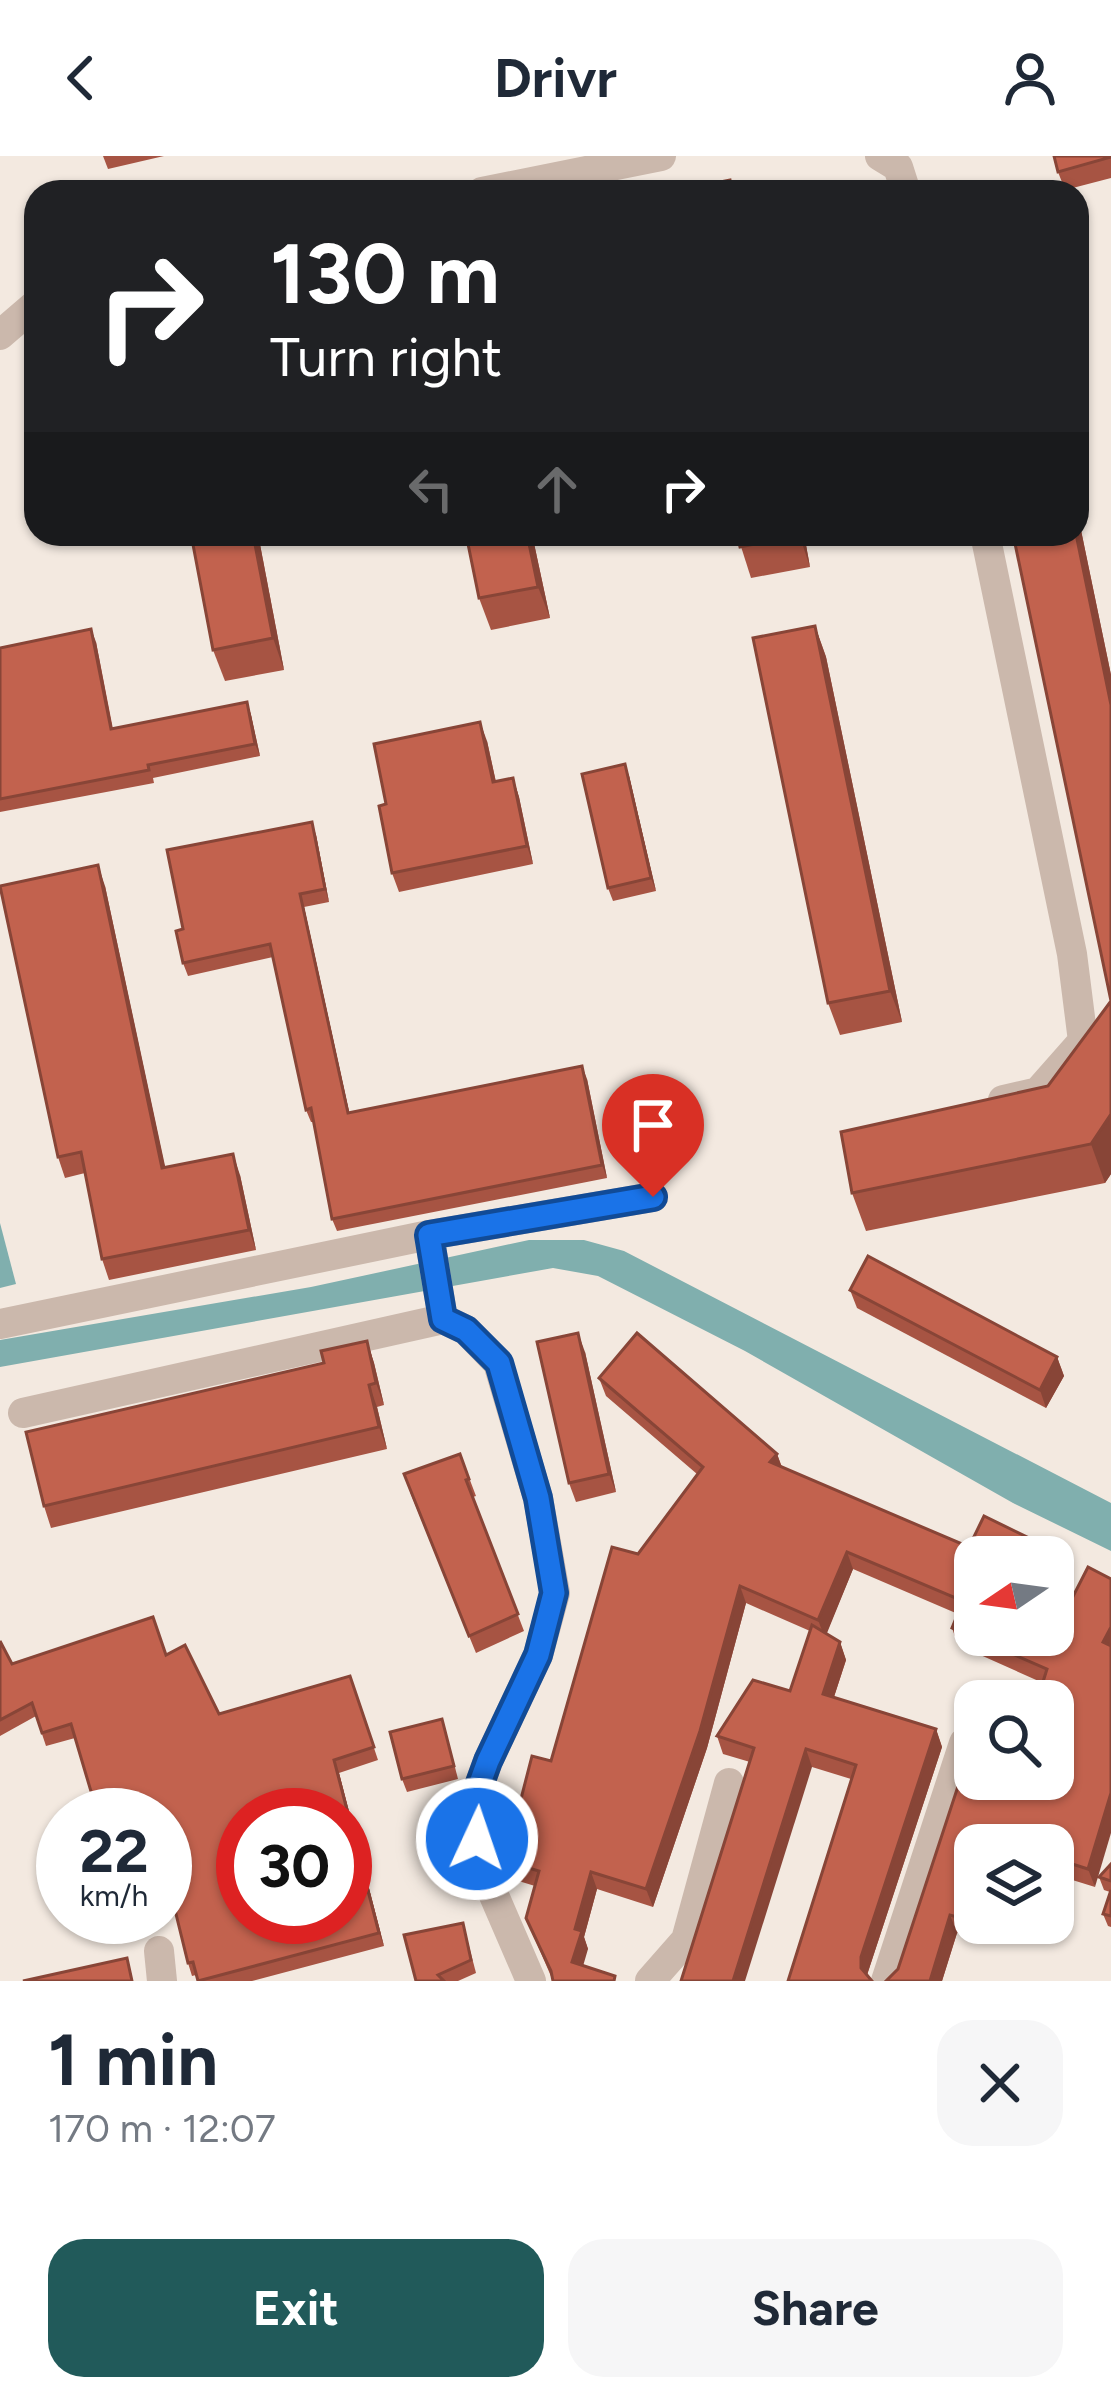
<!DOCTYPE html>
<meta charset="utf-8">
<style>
body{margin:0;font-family:Figtree,sans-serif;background:#f6f6f7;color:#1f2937;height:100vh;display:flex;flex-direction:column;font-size:45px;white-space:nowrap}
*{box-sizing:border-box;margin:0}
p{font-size:39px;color:#747a83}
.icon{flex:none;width:66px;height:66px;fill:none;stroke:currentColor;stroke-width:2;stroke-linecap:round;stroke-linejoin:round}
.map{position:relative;height:1825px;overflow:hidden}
.panel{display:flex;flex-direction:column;background:#fff;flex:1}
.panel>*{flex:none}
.banner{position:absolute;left:24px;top:24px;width:1065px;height:366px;border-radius:36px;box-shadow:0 3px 9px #0004;background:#202124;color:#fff;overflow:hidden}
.needle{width:78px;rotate:257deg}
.tools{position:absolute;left:954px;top:1380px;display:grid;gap:24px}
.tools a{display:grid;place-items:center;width:120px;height:120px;border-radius:24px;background:#fff;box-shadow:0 3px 9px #0004;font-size:60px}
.speed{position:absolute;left:36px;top:1632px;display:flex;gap:24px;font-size:60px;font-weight:700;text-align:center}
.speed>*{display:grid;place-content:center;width:156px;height:156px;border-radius:50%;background:#fff;box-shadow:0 3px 9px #0004;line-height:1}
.speed small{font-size:30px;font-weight:400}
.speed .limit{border:18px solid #d22;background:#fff;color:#111}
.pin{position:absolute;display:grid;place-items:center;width:102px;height:102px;color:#fff;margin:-123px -51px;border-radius:50% 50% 50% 0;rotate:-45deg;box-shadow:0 0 12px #0007}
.pin .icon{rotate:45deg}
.me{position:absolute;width:132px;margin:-66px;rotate:3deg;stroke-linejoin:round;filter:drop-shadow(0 0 9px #0008)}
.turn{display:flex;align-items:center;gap:42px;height:252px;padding:0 48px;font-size:54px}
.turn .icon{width:156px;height:156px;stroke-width:2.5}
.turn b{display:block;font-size:84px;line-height:102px}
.lanes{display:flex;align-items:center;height:114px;padding:0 48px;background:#0003;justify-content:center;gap:60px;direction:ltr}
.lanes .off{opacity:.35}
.round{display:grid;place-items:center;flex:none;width:126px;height:126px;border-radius:36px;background:#f6f6f7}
.headline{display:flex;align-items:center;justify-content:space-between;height:204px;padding:0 48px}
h1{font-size:72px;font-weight:700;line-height:90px}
.cta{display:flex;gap:24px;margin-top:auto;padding:24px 48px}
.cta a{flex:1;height:138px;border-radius:36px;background:#215a5a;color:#fff;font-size:48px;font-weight:700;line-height:138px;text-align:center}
.cta a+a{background:#f6f6f7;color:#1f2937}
header{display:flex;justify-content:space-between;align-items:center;height:156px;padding:0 48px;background:#fff;font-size:54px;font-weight:700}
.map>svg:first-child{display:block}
.water{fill:#80afae}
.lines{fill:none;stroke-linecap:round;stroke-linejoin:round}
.minor{stroke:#cbb8ac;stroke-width:30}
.wall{fill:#a75443}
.shaded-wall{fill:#884537}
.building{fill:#c2624e;stroke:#884537;stroke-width:3;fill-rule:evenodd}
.route-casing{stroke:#114b97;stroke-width:30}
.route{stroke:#1a73e8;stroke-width:21}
</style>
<header><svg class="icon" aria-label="back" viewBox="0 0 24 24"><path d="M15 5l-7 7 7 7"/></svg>Drivr<svg class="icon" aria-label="person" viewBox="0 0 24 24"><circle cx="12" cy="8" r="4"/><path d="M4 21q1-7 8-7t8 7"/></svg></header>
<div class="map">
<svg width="1111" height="1825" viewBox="0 0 1111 1825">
<rect width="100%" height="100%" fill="#f3e9e0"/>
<g class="water">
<path d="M0,1067L16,1128L0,1132Z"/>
<path d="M529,1084H584L624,1095L1111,1347V1395L1013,1347L745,1195L598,1120L553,1112L0,1211V1184L311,1131Z"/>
</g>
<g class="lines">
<g class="minor">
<path d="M880,0L898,11L906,36"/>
<path d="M482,36L661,0"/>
<path d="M0,179L36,148"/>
<path d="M985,378L1072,798L1083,885L1038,936L1003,944"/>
<path d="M429,1079L443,1163"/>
<path d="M0,1168L429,1079L653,1041"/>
<path d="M23,1257L443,1163L466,1174L498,1207L538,1342L555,1437L538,1499L488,1605L471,1652L483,1714L531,1825"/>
<path d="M159,1795L162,1825"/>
<path d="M650,1825L686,1784L729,1627"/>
<path d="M886,1825L964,1587"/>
</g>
</g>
<g class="wall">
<path d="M103,0H164L108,13Z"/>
<path d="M1111,0V22L1065,34L1058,16Z"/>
<path d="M1077,355L1111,519V1018L1105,1027L866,1075L852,1037L1048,930L1111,845L1077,378Z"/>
<path d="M191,378H258L284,514L225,525L213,494Z"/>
<path d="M466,378H532L550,462L491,474L479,442Z"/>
<path d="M737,378H804L810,411L751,422Z"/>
<path d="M815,470L826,501L902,866L840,879L828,847Z"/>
<path d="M96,486L113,573L247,546L251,559L260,600L153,622L154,627L0,656V492Z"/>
<path d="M487,585L496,626L513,622L519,641L533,708L399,736L392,717L386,648Z"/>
<path d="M629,620L656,735L613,745L608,732Z"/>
<path d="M316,679L329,746L304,751L349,956L587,923L607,1022L337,1075L332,1063L314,966H311L306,954L273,801L188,820L183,807V773Z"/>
<path d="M105,730L165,1012L240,1019L256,1094L109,1124L102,1103L85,1017L65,1022L58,1001Z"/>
<path d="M850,1134L1057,1201L1064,1220L1046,1252L857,1152Z"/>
<path d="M367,1185L374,1207L384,1249L377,1251L387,1293L51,1372L44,1350Z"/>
<path d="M585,1196L616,1336L576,1346L569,1327Z"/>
<path d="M599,1222L777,1298L782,1311L969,1391L1036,1400L975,1401V1479H1053L1095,1731L1053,1718V1689H975L964,1779L957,1777L942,1825H886L898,1813L975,1623H1053L1043,1527L958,1489L952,1472L958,1458L853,1413L826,1478L840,1486L846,1504L834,1541L936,1573L942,1591L867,1819L788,1825L851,1623L812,1611L750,1606L723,1598L717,1580L790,1535L810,1475L746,1447L707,1592L653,1751L597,1733L584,1781L588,1793L553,1825L526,1762L535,1730L512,1723L505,1705L551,1605L638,1398L697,1318L606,1240Z"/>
<path d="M460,1298L476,1340L473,1341L524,1475L476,1497L410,1336Z"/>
<path d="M0,1485L12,1508L166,1499L219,1558L350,1520L378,1604L339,1617L384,1790L252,1825H198L196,1819L192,1820L188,1807L165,1659H98L75,1582L46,1590L36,1560L0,1580Z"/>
<path d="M446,1576L458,1623L407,1636L402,1623Z"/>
<path d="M1111,1708V1771L1108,1770L1103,1758L1110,1736L1104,1734L1099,1721Z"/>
<path d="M463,1767L476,1817L458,1825H416Z"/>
</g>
<g class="shaded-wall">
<path d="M1077,355L1111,519V549L1076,378Z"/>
<path d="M253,378H258L284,514L273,482Z"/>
<path d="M527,378H532L550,462L538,431Z"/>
<path d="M799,378H804L810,411Z"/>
<path d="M815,470L826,501L902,866L890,835Z"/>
<path d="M91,473L96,486L115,586L111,573Z"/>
<path d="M247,546L251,559L260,600L255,588Z"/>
<path d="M480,566L487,585L500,645L493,626Z"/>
<path d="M625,608L629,620L656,735L651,722Z"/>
<path d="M513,622L519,641L533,708L527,690Z"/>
<path d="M312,666L316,679L329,746L325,733Z"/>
<path d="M98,709L105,730L170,1033L162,1012Z"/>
<path d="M300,738L304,751L352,969L348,957Z"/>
<path d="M582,910L587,923L607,1022L602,1009Z"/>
<path d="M1111,958V1018L1105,1027L1091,988Z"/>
<path d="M233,998L240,1019L256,1094L249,1074Z"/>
<path d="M578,1177L585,1196L616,1336L609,1318Z"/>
<path d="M367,1185L374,1207L384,1249L376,1227Z"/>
<path d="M1057,1201L1064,1220L1046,1252L1040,1234Z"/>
<path d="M369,1229L377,1251L387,1293L379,1271Z"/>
<path d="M777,1298L783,1315L770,1306Z"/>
<path d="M1029,1382L1035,1401H1020Z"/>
<path d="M847,1396L853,1413L825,1482L818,1464Z"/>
<path d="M740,1430L746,1447L707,1592L653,1751L646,1733Z"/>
<path d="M1111,1471V1502L1103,1486Z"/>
<path d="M840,1486L846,1504L829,1556L823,1538Z"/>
<path d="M936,1573L942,1591L867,1819L861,1812V1801Z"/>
<path d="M806,1593L812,1611L745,1825H733Z"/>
<path d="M334,1604L339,1617L384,1790L379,1777Z"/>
<path d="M1111,1637V1677L1095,1731L1088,1713Z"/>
<path d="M975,1708V1745L964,1779L957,1761Z"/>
<path d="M591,1716L597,1733L584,1781L588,1793L579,1824L572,1806L575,1773Z"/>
<path d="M950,1759L957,1777L942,1825H930Z"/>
</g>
<g class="building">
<path d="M1054,0H1111V1L1058,16Z"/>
<path d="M730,24L732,36H670Z"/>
<path d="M191,378H253L273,482L213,494Z"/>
<path d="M466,378H527L538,431L479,442Z"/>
<path d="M737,378H799V379L740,391Z"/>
<path d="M1013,378H1076L1111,549V958L1091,988L852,1037L841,976L1048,930L1111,845Z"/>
<path d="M815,470L890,835L828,847L753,482Z"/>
<path d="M91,473L111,573L247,546L255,588L148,609L149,614L0,643V492Z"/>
<path d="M480,566L493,626L513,622L527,690L392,717L379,650L386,648L374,588Z"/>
<path d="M625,608L651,722L608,732L582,618Z"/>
<path d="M312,666L325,733L300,738L348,957L582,910L602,1009L332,1063L311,952L306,954L270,788L183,807L176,775L183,773L167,694Z"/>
<path d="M98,709L162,1012L233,998L249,1074L102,1103L81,996L58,1001L0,730Z"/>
<path d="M868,1100L1057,1201L1040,1234L850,1134Z"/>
<path d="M578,1177L609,1318L569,1327L537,1186Z"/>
<path d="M637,1177L777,1298L770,1306L969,1391L984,1360L1029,1382L1020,1401H975V1479H1053V1460L1061,1464L1088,1411L1111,1423V1471L1103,1486L1111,1490V1637L1088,1713L1053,1702V1689H1011L984,1681L981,1689H975V1708L957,1761L950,1759L930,1825H886L898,1813L964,1612L975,1615V1623H1053V1545H1037L1047,1513L952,1472L963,1445L847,1396L818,1464L740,1430L700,1575L646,1733L591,1716L575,1773L582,1775L572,1806L615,1820L614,1825H553L551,1815L526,1762L539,1715L505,1705L532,1600L551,1605L612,1391L638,1398L703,1311L599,1222Z"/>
<path d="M367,1185L376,1227L369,1229L379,1271L44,1350L26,1276L324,1207L321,1195Z"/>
<path d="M460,1298L469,1323L466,1324L518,1458L469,1480L404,1318Z"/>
<path d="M153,1461L166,1499L185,1489L219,1558L350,1520L374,1591L334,1604L379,1777L198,1825L193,1806L188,1807L165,1713V1659H152L149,1648L117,1659H98L71,1568L42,1577L32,1547L0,1564V1485L12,1508ZM243,1659H345V1761H243Z"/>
<path d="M812,1469L840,1486L823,1538L936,1573L861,1801V1812L872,1825H788L856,1609L806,1593L733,1825H681L754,1592L717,1580L753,1524L790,1535Z"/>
<path d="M442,1563L454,1610L402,1623L390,1576Z"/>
<path d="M1111,1708V1725L1099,1721Z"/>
<path d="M1111,1734V1760L1103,1758Z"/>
<path d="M463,1767L471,1804L438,1819L444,1825H416L404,1779Z"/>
<path d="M127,1802L132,1825H23Z"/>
</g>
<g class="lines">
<g class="route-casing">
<path id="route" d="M477,1683L471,1652L488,1605L538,1499L554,1437L538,1342L499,1207L466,1174L443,1163L429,1079L653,1041"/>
</g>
<use href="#route" class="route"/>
</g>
</svg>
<div class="tools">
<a><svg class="needle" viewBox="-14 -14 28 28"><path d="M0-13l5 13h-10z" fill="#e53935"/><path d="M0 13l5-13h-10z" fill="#747a83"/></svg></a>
<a><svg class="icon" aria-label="search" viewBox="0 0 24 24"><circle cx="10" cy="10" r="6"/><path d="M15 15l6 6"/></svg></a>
<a><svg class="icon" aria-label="layers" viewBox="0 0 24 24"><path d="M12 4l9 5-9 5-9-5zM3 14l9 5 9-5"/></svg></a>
</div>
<div class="speed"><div>22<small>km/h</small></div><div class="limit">30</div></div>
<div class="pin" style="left:653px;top:1041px;background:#d93025"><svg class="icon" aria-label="arrive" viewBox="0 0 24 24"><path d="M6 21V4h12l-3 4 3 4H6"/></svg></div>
<svg class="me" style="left:477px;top:1683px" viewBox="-20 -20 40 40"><circle r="17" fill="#1a73e8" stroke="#fff" stroke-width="3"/><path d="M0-11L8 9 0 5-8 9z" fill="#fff"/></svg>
<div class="banner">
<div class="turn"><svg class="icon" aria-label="right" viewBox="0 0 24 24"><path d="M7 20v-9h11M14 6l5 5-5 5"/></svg><div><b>130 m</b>Turn right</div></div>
<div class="lanes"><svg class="icon off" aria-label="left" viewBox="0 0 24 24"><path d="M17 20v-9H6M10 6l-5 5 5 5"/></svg><svg class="icon off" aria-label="ahead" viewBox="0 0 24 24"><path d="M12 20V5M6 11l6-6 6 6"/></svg><svg class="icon" aria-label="right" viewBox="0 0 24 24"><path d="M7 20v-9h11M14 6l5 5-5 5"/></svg></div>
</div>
</div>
<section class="panel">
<div class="headline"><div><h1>1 min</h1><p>170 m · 12:07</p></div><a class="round"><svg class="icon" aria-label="close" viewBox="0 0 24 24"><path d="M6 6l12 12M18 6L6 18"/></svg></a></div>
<div class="cta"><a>Exit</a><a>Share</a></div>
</section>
